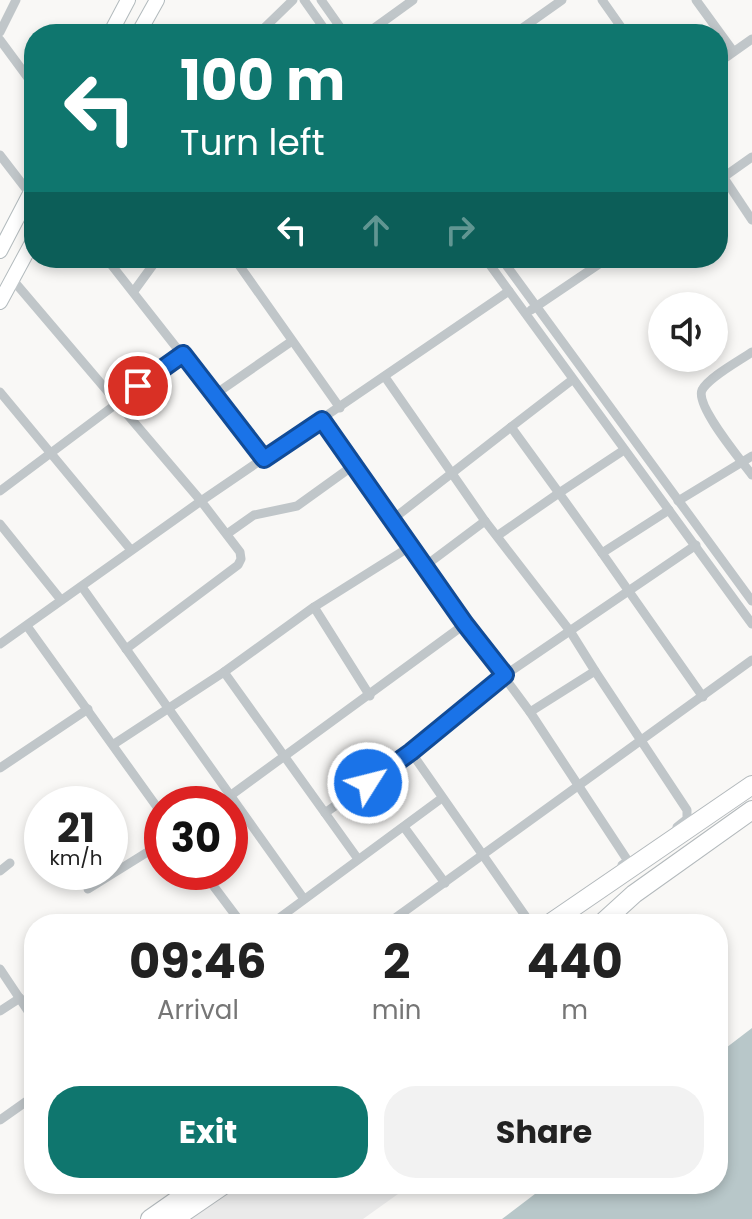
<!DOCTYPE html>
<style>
body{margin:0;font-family:Poppins,sans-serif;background:#f2f2f2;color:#222;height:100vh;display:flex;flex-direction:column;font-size:30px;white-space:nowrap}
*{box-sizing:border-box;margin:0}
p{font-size:26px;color:#767676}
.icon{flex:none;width:44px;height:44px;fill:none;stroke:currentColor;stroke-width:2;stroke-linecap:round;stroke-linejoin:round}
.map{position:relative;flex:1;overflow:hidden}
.drawer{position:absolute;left:24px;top:914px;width:704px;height:280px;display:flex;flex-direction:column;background:#fff;border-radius:32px;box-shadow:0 4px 12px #0003}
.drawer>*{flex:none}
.top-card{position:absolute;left:24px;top:24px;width:704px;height:244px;border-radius:32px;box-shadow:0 4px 12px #0003;background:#0f766e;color:#fff;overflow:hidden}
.controls{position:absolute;left:648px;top:292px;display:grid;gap:16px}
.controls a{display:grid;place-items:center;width:80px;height:80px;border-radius:50%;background:#fff;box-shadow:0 4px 12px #0003;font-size:40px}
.speed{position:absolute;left:24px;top:786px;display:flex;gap:16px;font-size:40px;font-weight:700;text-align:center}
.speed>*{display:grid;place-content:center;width:104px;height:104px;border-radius:50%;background:#fff;box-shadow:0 4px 12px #0003;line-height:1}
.speed small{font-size:20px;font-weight:400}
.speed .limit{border:12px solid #d22;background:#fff;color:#111}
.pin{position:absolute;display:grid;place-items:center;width:68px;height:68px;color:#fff;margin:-34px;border:4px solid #fff;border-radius:50%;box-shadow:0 2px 8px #0007}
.me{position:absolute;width:88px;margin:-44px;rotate:54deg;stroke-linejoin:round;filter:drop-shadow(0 0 6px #0008)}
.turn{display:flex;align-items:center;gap:28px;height:168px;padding:0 24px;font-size:36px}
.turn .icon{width:104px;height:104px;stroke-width:2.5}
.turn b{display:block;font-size:56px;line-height:68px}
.lanes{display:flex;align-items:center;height:76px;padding:0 24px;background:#0003;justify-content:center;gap:40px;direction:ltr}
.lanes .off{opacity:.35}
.eta{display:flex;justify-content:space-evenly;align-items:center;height:136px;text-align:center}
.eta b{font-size:48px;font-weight:700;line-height:56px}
.primary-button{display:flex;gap:16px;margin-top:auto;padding:16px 24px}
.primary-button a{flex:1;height:92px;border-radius:32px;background:#0f766e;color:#fff;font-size:32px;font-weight:700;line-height:92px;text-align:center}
.primary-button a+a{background:#f2f2f2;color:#222}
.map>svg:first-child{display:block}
.built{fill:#eaeaea}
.water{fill:#b8c7c9}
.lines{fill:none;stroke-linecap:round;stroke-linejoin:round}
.secondary-casing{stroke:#b2babd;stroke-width:16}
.highway-casing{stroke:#b3b9bc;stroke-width:20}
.street{stroke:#c0c6c9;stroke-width:9}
.secondary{stroke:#fff;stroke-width:14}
.highway{stroke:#fff;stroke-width:18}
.route-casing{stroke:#114b97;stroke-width:20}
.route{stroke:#1a73e8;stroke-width:14}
</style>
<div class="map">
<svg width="752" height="1219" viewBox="0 0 752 1219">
<rect width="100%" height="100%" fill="#f9f8f6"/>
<path class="built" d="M239,1184H412L363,1219H189Z"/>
<path class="water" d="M752,1028V1219H502L548,1184H718V1054Z"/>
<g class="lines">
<g class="secondary-casing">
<g id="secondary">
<path d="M110,34L128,0"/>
<path d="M138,34L157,0"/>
<path d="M0,251L34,186"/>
<path d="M0,302L34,239"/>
</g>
</g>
<g class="highway-casing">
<g id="highway">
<path d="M549,924L752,785"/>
<path d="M601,924L634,894L752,810"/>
<path d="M150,1219L200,1184"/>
<path d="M174,1219L225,1184"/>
</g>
</g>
<g class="street">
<path d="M304,0L328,34"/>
<path d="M321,0L345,34"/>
<path d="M602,0L626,34"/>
<path d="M696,0L733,51"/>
<path d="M0,32L16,0"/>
<path d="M258,34L293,0"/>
<path d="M366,34L413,0"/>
<path d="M514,34L562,0"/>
<path d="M0,40L34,86"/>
<path d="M718,63L752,39"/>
<path d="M0,155L30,194"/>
<path d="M718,169L752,220"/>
<path d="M718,181L752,157"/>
<path d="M106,258L264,459"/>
<path d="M234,258L340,408"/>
<path d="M485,258L752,624"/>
<path d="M501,258L752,601"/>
<path d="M134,291L158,258"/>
<path d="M531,310L608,258"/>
<path d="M752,352C739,361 709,377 702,390C695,406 741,460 752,475"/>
<path d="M385,377L485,521L570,631L595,671"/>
<path d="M0,392L131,550"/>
<path d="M214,395L292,341"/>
<path d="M322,420L465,624L530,712L628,861L622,865"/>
<path d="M511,427L572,380"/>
<path d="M0,491L183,354"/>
<path d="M678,501L752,456"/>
<path d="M669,510L602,553L703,697"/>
<path d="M393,519L511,427L559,493L624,450"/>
<path d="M0,524L61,600"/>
<path d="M227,534L254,515L297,506L354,465"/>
<path d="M497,536L559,493L602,553"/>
<path d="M425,566L485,521"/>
<path d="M82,587L304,899"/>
<path d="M314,607L370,696"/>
<path d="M27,626L162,814"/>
<path d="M0,644L201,501L12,279"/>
<path d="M126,649L238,565L241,559L240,552L201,501L509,291"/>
<path d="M224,672L314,607L411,546"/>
<path d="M530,712L595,671L687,810V819L677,827"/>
<path d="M114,744L224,672L358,859"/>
<path d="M0,768L88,709"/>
<path d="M219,804L465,624"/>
<path d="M325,813L411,752"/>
<path d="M404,827L445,883"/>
<path d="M0,871L10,863"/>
<path d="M203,872L242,924"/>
<path d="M88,889L162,843"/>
<path d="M271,924L442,798"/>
<path d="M387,924L752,660"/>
<path d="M531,924L411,752L505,675L696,545"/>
<path d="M0,969L34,1020"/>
<path d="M0,1011L20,998"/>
<path d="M0,1120L34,1096"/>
</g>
<use href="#secondary" class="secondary"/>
<use href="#highway" class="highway"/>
</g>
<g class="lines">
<g class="route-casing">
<path id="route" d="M138,386L183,354L264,459L322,420L465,624L505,675L411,752L368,783"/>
</g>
<use href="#route" class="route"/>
</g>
</svg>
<div class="controls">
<a><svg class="icon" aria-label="sound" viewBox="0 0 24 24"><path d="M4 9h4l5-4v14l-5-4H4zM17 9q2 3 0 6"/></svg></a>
</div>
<div class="speed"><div>21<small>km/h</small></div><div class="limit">30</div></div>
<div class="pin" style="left:138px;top:386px;background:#d93025"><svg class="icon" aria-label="arrive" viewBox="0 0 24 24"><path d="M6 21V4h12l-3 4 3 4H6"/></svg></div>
<svg class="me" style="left:368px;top:783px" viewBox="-20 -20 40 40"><circle r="17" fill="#1a73e8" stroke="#fff" stroke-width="3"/><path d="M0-11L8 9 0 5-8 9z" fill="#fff"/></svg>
<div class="top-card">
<div class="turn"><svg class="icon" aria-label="left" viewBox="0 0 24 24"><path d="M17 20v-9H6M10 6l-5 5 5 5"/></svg><div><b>100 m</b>Turn left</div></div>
<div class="lanes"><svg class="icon" aria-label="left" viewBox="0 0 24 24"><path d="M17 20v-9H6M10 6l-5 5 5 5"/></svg><svg class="icon off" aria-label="ahead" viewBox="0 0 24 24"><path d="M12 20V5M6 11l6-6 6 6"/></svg><svg class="icon off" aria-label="right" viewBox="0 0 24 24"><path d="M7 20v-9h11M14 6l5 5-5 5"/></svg></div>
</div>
<section class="drawer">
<div class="eta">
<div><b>09:46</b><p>Arrival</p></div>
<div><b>2</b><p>min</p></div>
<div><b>440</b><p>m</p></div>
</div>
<div class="primary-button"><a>Exit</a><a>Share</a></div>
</section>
</div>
